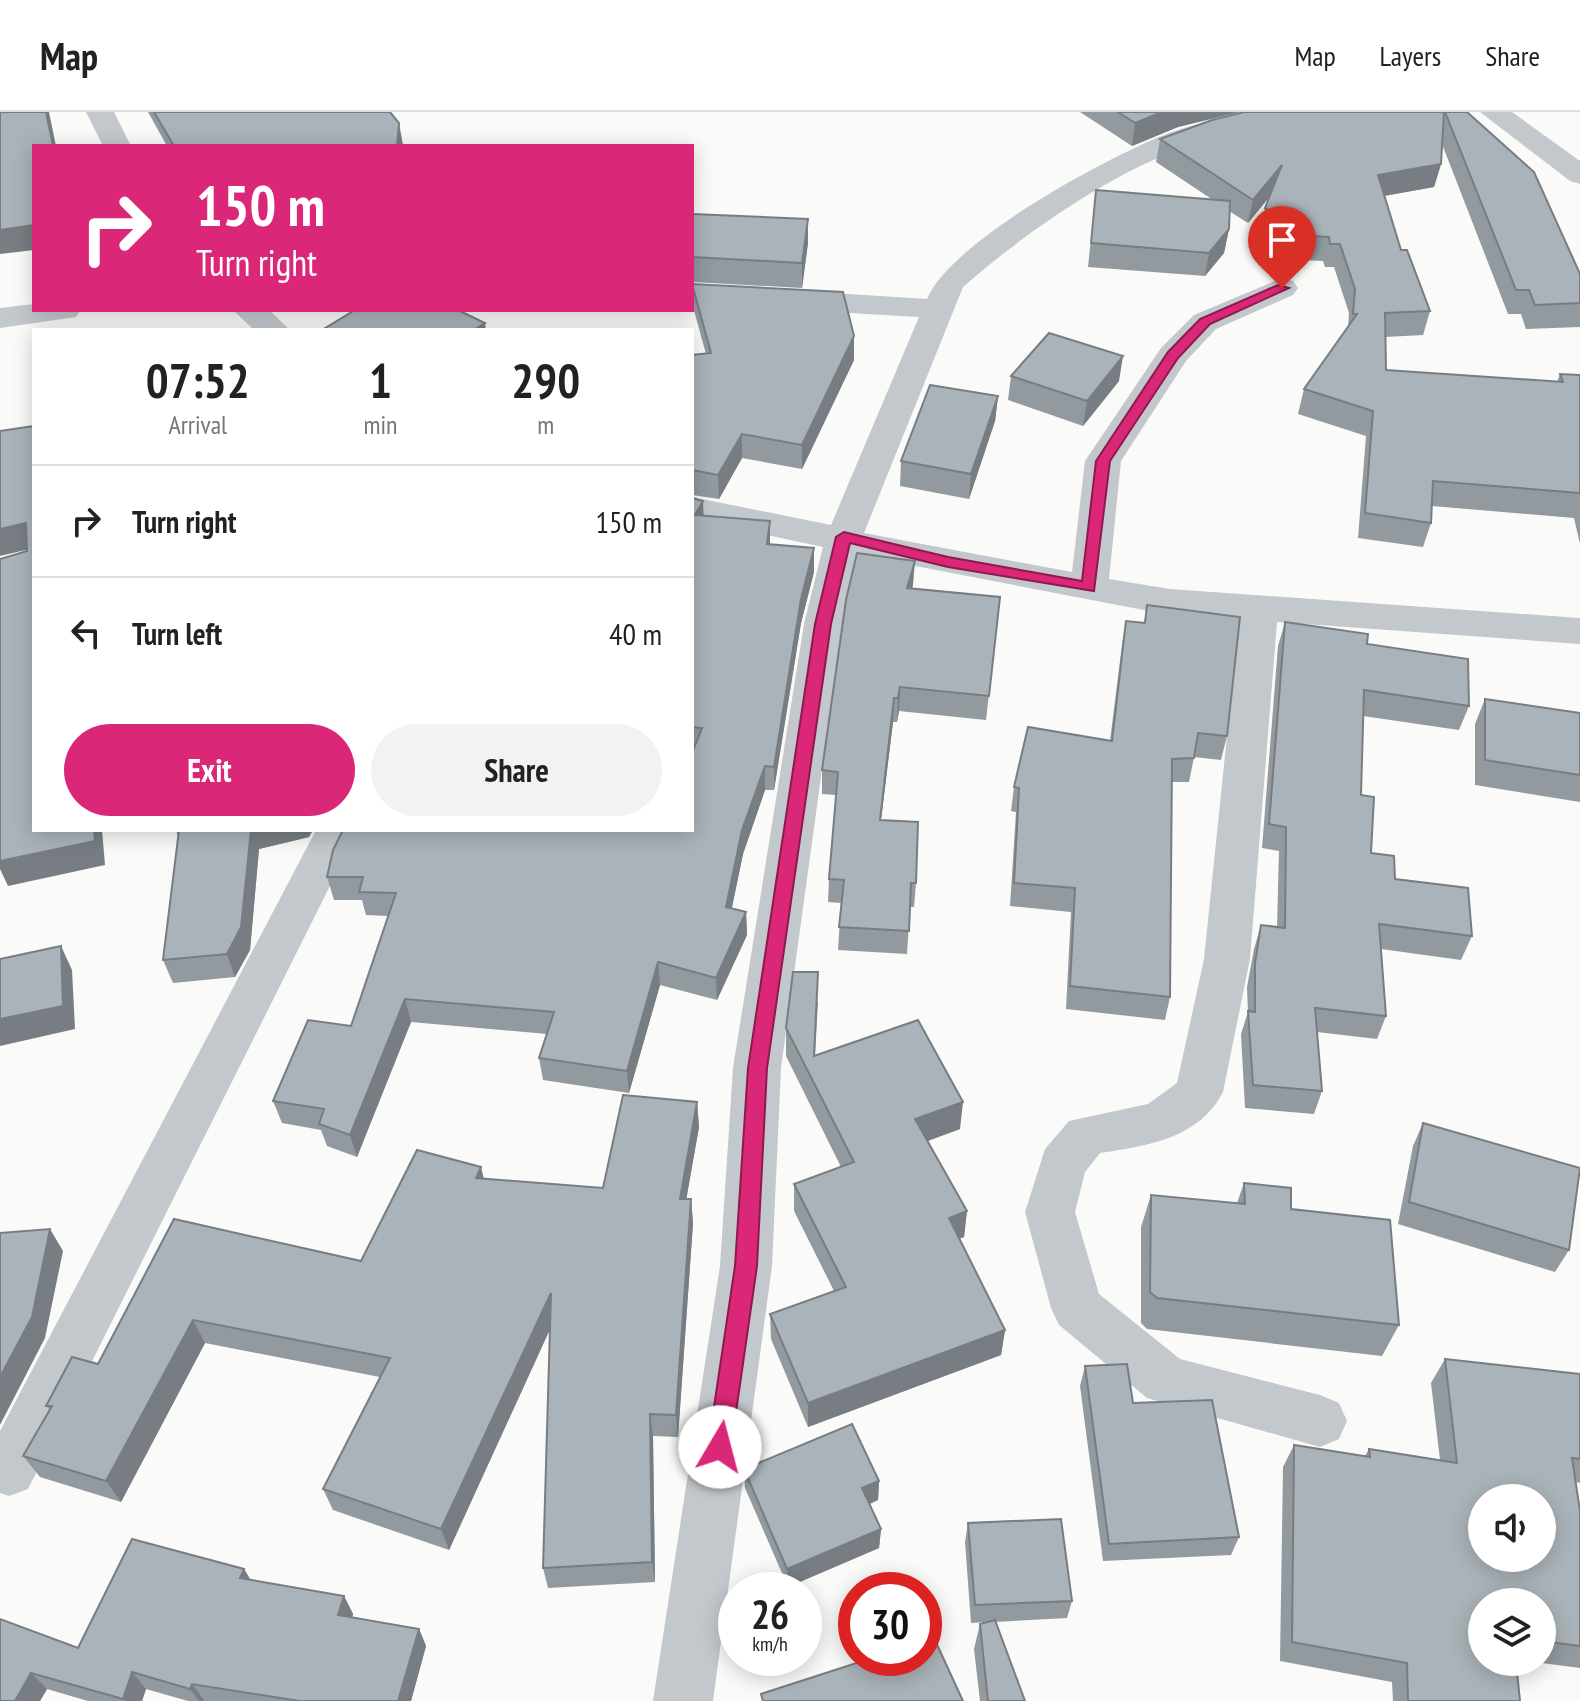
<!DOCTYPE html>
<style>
body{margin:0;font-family:"PT Sans Narrow",sans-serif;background:#f2f2f2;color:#222;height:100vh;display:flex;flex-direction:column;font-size:30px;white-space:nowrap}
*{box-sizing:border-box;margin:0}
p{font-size:26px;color:#767676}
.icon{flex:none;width:44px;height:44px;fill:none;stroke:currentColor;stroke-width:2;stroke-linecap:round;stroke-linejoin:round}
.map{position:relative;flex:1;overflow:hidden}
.details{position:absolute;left:32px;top:216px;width:662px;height:504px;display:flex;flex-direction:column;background:#fff;border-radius:0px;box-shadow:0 4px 20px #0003}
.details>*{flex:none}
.banner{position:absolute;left:32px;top:32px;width:662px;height:168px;border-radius:0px;box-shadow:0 4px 20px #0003;background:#db2777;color:#fff;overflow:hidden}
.tools{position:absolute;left:1468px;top:1372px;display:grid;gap:16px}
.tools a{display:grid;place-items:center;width:88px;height:88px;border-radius:50%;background:#fff;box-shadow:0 4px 20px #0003;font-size:40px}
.speed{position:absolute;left:718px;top:1460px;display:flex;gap:16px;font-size:40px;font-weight:700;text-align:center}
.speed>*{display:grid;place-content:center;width:104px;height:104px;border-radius:50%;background:#fff;box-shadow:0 4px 20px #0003;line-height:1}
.speed small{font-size:20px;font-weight:400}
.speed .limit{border:12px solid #d22;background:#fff;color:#111}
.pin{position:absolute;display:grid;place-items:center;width:68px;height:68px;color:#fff;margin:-82px -34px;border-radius:50% 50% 50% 0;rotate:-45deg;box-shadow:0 0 8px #0007}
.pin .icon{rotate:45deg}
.me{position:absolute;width:88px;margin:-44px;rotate:8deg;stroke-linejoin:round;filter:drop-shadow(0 0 6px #0008)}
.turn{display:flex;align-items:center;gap:28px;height:168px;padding:0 32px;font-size:36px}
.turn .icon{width:104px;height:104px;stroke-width:2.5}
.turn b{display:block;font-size:56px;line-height:68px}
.eta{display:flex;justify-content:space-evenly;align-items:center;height:136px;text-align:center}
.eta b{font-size:48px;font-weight:800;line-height:56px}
.action{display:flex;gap:16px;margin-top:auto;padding:16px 32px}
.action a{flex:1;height:92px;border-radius:48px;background:#db2777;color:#fff;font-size:32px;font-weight:800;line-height:92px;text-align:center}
.action a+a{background:#f2f2f2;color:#222}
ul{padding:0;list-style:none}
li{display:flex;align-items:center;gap:24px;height:112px;padding:0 32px;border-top:2px solid #e0e0e0}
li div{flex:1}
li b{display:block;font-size:30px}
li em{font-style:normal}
header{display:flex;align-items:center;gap:48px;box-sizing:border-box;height:112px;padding:0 40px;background:#fff;border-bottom:2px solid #e0e0e0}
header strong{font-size:38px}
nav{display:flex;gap:44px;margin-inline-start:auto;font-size:28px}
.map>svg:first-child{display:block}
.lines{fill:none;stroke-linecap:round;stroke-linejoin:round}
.street{fill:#c3c8cc;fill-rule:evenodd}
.wall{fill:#929a9f}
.shaded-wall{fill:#777d82}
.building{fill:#aab3b9;stroke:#777d82;stroke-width:2;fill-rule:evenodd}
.route{fill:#db2777;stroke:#8e194d;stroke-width:2}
</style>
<header>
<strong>Map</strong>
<nav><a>Map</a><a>Layers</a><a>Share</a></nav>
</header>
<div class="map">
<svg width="1580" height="1589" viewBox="0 0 1580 1589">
<rect width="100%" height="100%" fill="#fafaf8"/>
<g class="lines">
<g class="street">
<path d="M86,0H114L131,34H103Z"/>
<path d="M1252,0H1300L1296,6C1263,14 1228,21 1195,32C1119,55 1023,122 963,175L864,421L1072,460L1085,349L1161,236L1194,203L1282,166L1293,169L1298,176L1293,183L1216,217L1186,249L1121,349L1109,467L1170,477L1580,506V532L1277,510L1250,847L1223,980C1200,1026 1147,1034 1100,1041L1085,1060L1075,1100L1099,1182L1180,1247L1320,1283L1339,1291L1347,1309L1339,1327L1320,1335L1147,1286L1059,1213L1051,1196L1025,1100L1045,1037L1069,1009L1148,992L1177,971L1204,847L1239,507L1170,503L858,443L842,512L781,956L772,1154L713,1589H653L720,1154L733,956L804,512L823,435L692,407V385L831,413L919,205L692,192V172L927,187C951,129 1109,44 1169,21C1196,11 1225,7 1252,0Z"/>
<path d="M1480,0H1512L1580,49V72L1570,69Z"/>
<path d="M34,192V198H81L76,205L0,216V196Z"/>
<path d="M233,198H269L290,218H254Z"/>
<path d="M316,718H358L28,1377L9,1384L0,1381V1319Z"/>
</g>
</g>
<g class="wall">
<path d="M148,0H390L403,34H167Z"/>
<path d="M1080,0H1239L1178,15L1132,34Z"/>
<path d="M1244,0H1467L1580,162V215L1526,217L1521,202H1508L1442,32L1441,52L1434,75L1384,84L1401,138L1430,199L1423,223L1385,225L1386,258L1557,270L1560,262L1580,263V432L1574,406L1432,394L1431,411L1423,435L1358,426L1366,324L1298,302L1304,277L1348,215L1349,201L1334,155H1325L1323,149L1302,148L1260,119L1265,96L1269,85L1248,111L1229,99V117L1224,141L1205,164L1088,155L1096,78L1213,88L1156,50L1160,27Z"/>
<path d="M692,102L808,131L802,176L692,170Z"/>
<path d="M692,172L854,248L802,357L742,346L719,387L692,383V243L706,242L693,195Z"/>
<path d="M1011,264L1119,269L1083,314L1008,288Z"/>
<path d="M998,284L995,309L969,387L900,374L901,349Z"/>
<path d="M692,386L704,404L770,409V432L814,436V460L801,511L774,678H765L743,742L732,796L746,800L747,823L717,888L660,873L629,981L543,968L539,946L547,922L411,910L357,1045L327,1034L321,1018L282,1011L273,989L351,914L388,804L366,803L362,788H334L327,765L692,718Z"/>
<path d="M913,473L912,476L1000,485L986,608L899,599L897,610H893L881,708L916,771L914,795H910L907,842L838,838L841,791L828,790L829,767L836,683L822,682V658Z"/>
<path d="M1147,493L1227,624L1221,648L1194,645L1189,670H1172L1170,885L1165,908L1066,897L1071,800L1010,794L1016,700L1011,699L1014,675L1110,629L1122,533L1126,509L1144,511Z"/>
<path d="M1285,510L1367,532L1469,594L1459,618L1363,604L1361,683L1371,741L1395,767L1472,824L1461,848L1381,837L1386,904L1377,927L1317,920L1322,979L1314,1002L1245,996L1241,922L1248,900L1247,875L1254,837L1261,813L1277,815L1279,739L1262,736L1278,534Z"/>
<path d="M1485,587L1580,601V690L1475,673V612Z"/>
<path d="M176,718H313L309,725L259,737L250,838L235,865L173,871L163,848L178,725Z"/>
<path d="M818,889L815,944L960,1017L928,1029L967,1099L964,1125L959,1127L1005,1218L1001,1243L808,1315L771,1227L770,1202L834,1179L794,1099V1072L841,1055L786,944V916Z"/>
<path d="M697,990L699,1015L686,1087H691L693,1111L678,1325L653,1324L655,1470L548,1476L543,1456L550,1217L449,1438L333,1398L323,1377L380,1265L205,1231L121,1390L40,1365L23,1344L50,1298L46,1294L98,1252L174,1107L361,1149L484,1067L603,1076Z"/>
<path d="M1423,1011L1569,1138L1555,1160L1398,1112L1413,1034Z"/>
<path d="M1244,1071L1291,1097L1399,1213L1382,1244L1147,1217L1141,1211V1115L1151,1083L1237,1091Z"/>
<path d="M1445,1247L1580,1262V1371L1576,1370L1580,1399V1556L1534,1550H1542V1490H1482L1520,1589H1393L1392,1570L1280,1549L1283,1355L1294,1333L1365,1344L1369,1337L1440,1348L1431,1271Z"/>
<path d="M1085,1254L1133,1291L1239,1425L1231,1443L1103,1449L1080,1274Z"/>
<path d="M744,1357L879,1369L878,1388L869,1392L881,1417L879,1436L788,1475L745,1376Z"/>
<path d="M968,1411L1072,1489L1067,1506L995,1510L1025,1589H980L974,1537L980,1512L986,1510L971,1511L965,1430Z"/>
<path d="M244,1457L250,1468L344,1484L353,1502L352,1506L419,1517L426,1534L411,1589H188L146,1577L142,1589H88L47,1577L40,1589L0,1507L78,1536Z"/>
</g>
<g class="shaded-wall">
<path d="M46,0H49L50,5L56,34H53Z"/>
<path d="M1162,0H1239L1178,15L1132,34L1135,11Z"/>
<path d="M399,11L403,33V34H397Z"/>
<path d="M1441,52L1434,75L1372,86L1378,63Z"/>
<path d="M1282,53L1277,76L1248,111L1253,88Z"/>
<path d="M808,107V131L802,176V151Z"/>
<path d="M34,113V138L0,142V118Z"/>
<path d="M1229,117L1224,141L1205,164L1209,141Z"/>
<path d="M485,211L486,218H474Z"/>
<path d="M854,224V248L802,357V333Z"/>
<path d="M1123,244L1119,269L1083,314L1087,289Z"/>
<path d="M998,284L995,309L969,387L971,362Z"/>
<path d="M742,322V346L719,387L718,363Z"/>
<path d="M703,389L704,413L695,403Z"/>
<path d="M770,409V433L767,432Z"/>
<path d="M26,411L34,436L0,444V417Z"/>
<path d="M814,436V460L801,511L774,678V655L801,487Z"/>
<path d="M915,449L913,473L906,500L907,476Z"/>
<path d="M900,575L899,599L897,610L898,586Z"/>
<path d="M894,586L893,610L878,732L880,708Z"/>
<path d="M765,654V678L743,742L727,818L726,795L742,718Z"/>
<path d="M94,718H102L105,753L8,774L0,757V749Z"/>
<path d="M251,718H313L309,725L259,737L250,838L235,865L227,842Z"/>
<path d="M746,800L747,823L717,888L716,866Z"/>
<path d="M61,834L72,858L75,917L0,934V907Z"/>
<path d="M658,850L660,873L629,981L627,959Z"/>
<path d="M405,887L411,910L357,1045L350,1023Z"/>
<path d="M697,990L699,1015L682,1112L680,1087Z"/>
<path d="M963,990L960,1017L913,1034L915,1007Z"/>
<path d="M481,1055L487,1079L476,1066Z"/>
<path d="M691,1087L693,1111L678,1325L676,1303Z"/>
<path d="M967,1099L964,1125L945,1132L949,1106Z"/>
<path d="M50,1117L63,1139L45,1226L0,1313V1265Z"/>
<path d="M551,1181L556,1204L449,1438L441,1417Z"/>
<path d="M193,1208L205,1231L121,1390L106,1369Z"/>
<path d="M1005,1218L1001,1243L808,1315V1291Z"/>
<path d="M650,1302L653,1324L655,1470L652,1450Z"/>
<path d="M879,1369L878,1388L861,1396L862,1376Z"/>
<path d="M881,1417L879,1436L788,1475L787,1457Z"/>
<path d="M244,1457L255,1475L240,1466Z"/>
<path d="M344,1484L353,1502L347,1521L338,1503Z"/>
<path d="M419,1517L426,1534L411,1589H398Z"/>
<path d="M132,1560L146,1577L142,1589H125L123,1587Z"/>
<path d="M31,1561L47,1577L40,1589H15Z"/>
<path d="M192,1572L204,1588V1589H199L190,1577Z"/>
</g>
<g class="building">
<path d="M0,0H46L53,34H34V113L0,118Z"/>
<path d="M154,0H390L399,11L397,34H174Z"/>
<path d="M1118,0H1162L1135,11Z"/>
<path d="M1244,0H1444L1441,52L1378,63L1401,138H1407L1430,199L1385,201L1386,258L1563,270L1560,262L1580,263V381L1433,369L1431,411L1365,401L1373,299L1304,277L1357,202H1353L1355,177L1340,132H1330L1329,125L1308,124L1265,96L1282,53L1253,88L1160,27L1212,8Z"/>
<path d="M1445,0H1467L1534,60L1580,162V191L1535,193L1529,178H1516Z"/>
<path d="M1096,78L1230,89L1229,117L1209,141L1091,131Z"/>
<path d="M692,102L808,107L802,151L692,145Z"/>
<path d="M692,172L843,180L854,224L802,333L742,322L718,363L692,358V243L711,241Z"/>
<path d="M355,198H458L485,211L474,218H322Z"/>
<path d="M1049,221L1123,244L1087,289L1011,264Z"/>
<path d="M930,273L998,284L971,362L901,349Z"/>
<path d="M34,314V718H94L95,729L0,749V447L27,439L26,411L0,417V319Z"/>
<path d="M692,386L703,389L695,403L770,409L767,432L814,436L801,487L774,655L765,654L742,718L726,795L746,800L716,866L658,850L627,959L539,946L554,900L405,887L350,1023L319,1012L324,997L273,989L308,908L351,914L396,781L359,780L363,765H327L333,738L343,718H692V641L702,616L692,615Z"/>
<path d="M857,441L915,449L907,476L1000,485L989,584L900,575L898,586H894L880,708L918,710L916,771H911L909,819L839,815L844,768L829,767L838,660L822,658L846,488Z"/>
<path d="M1147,493L1240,505L1227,624L1198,621L1194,646L1172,647L1170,885L1070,874L1075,776L1014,771L1019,676L1014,675L1028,615L1112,629L1126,509L1145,511Z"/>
<path d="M1285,510L1368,522L1367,532L1468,547L1469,594L1364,578L1361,683L1374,685L1371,741L1394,744L1395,767L1468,776L1472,824L1379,812L1386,904L1315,896L1322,979L1253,973L1248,899L1255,900V851L1261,813L1285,816L1286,715L1269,712Z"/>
<path d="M1485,587L1580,601V663L1485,648Z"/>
<path d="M179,718H251L241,815L227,842L163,848Z"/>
<path d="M61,834L63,894L0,907V847Z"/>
<path d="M793,860H818L814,944L918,908L963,990L915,1007L967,1099L949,1106L1005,1218L808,1291L770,1202L846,1175L794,1072L854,1050L786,916Z"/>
<path d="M623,983L697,990L680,1087H691L676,1303L650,1302L652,1450L543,1456L551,1181L441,1417L323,1377L390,1246L193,1208L106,1369L23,1344L52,1294H46L72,1245L98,1252L174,1107L361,1149L417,1038L481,1055L476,1066L603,1076Z"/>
<path d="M1423,1011L1580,1056L1569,1138L1409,1090Z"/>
<path d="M1244,1071L1291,1076V1097L1390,1108L1399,1213L1157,1186L1150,1180L1151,1083L1245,1092Z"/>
<path d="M50,1117L32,1205L0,1265V1121Z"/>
<path d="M1445,1247L1580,1262V1347L1572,1346L1580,1399V1534L1542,1529V1490H1482V1550H1516L1520,1589H1408L1407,1551L1292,1530L1294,1333L1370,1345L1369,1337L1457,1351ZM1482,1386H1542V1446H1482Z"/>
<path d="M1127,1252L1133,1291L1212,1288L1239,1425L1109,1432L1085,1254Z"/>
<path d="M852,1312L879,1369L862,1376L881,1417L787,1457L744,1357Z"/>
<path d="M1061,1407L1072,1489L975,1493L968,1411Z"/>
<path d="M132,1427L244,1457L240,1466L344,1484L338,1503L419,1517L398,1589H299L192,1572L190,1577L132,1560L123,1587L31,1561L15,1589H0V1507L78,1536Z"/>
<path d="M995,1508L1025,1589H988L980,1512Z"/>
<path d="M934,1526L963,1589H763L761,1582L872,1546H924V1529Z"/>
</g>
<path class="route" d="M1278,173L1289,176L1210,212L1178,246L1110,349L1094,479L948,455L850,431L831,512L767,956L757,1154L731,1335L728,1342L720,1345L712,1342L708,1335L735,1154L748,956L815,512L836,425L844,420L948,445L1082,469L1096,349L1168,240L1200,207Z"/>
</svg>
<div class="tools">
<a><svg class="icon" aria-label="sound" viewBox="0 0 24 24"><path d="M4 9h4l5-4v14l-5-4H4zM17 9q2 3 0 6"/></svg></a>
<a><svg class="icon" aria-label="layers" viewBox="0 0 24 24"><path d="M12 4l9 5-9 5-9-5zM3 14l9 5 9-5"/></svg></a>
</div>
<div class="speed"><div>26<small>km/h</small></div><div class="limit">30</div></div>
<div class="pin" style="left:1282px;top:176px;background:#d93025"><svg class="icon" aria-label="arrive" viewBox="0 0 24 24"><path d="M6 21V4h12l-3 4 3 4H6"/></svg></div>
<svg class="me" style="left:720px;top:1335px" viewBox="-20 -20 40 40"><circle r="19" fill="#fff"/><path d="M0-13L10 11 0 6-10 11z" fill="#db2777"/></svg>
<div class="banner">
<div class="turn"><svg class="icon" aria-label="right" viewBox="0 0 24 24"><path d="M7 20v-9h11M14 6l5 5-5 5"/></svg><div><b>150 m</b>Turn right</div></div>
</div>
<section class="details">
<div class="eta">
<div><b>07:52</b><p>Arrival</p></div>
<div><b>1</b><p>min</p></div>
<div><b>290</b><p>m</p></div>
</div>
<ul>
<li><svg class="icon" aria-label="right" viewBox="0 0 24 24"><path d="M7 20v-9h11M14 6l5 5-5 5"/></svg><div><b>Turn right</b></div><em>150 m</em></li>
<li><svg class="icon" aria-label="left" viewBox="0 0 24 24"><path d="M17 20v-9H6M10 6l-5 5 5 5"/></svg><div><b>Turn left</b></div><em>40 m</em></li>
</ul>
<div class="action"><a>Exit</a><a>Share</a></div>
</section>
</div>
